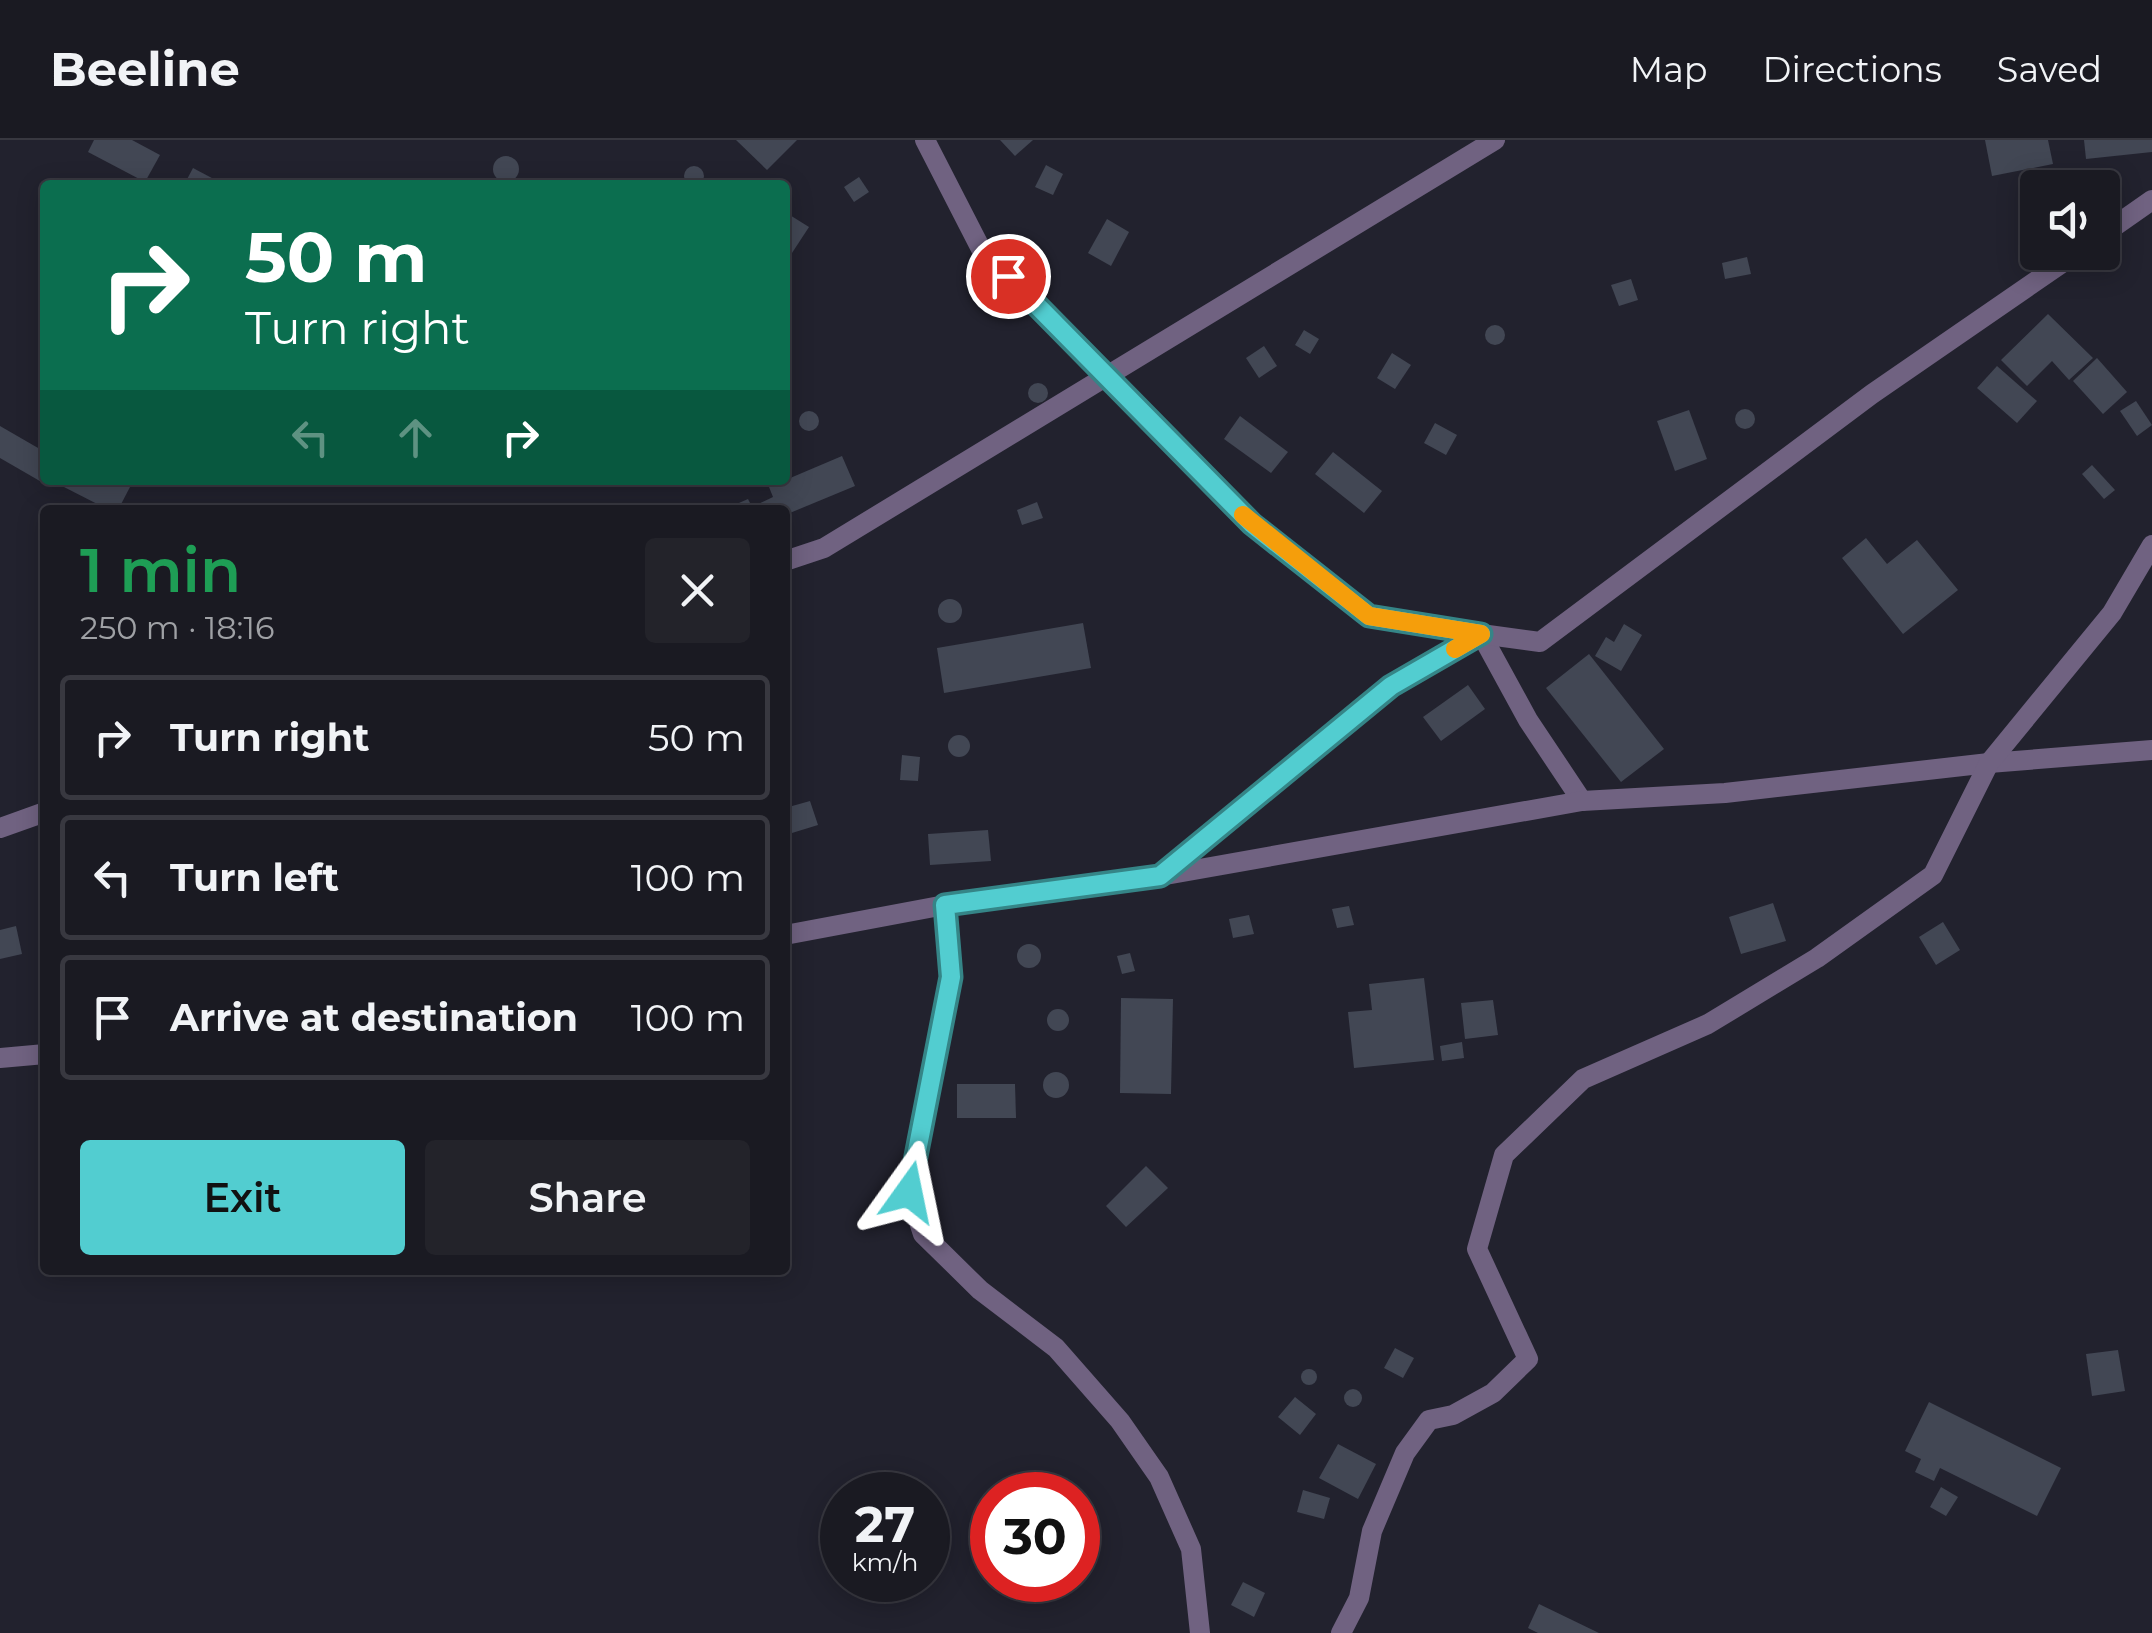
<!DOCTYPE html>
<meta charset="utf-8">
<style>
body{margin:0;font-family:Montserrat,sans-serif;background:#23232a;color:#f1f3f6;height:100vh;display:flex;flex-direction:column;font-size:38px;white-space:nowrap}
*{box-sizing:border-box;margin:0}
p{font-size:32px;color:#9fa1a5}
.icon{flex:none;width:55px;height:55px;fill:none;stroke:currentColor;stroke-width:2;stroke-linecap:round;stroke-linejoin:round}
.map{position:relative;flex:1;overflow:hidden}
.sheet{position:absolute;left:40px;top:365px;width:750px;height:770px;display:flex;flex-direction:column;background:#1a1a22;border-radius:10px;box-shadow:0 5px 25px #0003,0 0 0 2px #383840}
.sheet>*{flex:none}
.top-card{position:absolute;left:40px;top:40px;width:750px;height:305px;border-radius:10px;box-shadow:0 5px 25px #0003,0 0 0 2px #383840;background:#0b6e4f;color:#fff;overflow:hidden}
.controls{position:absolute;left:2020px;top:30px;display:grid;gap:20px}
.controls a{display:grid;place-items:center;width:100px;height:100px;border-radius:10px;background:#1a1a22;box-shadow:0 5px 25px #0003,0 0 0 2px #383840;font-size:50px}
.speed{position:absolute;left:820px;top:1332px;display:flex;gap:20px;font-size:50px;font-weight:700;text-align:center}
.speed>*{display:grid;place-content:center;width:130px;height:130px;border-radius:50%;background:#1a1a22;box-shadow:0 5px 25px #0003,0 0 0 2px #383840;line-height:1}
.speed small{font-size:25px;font-weight:400}
.speed .limit{border:15px solid #d22;background:#fff;color:#111}
.pin{position:absolute;display:grid;place-items:center;width:85px;height:85px;color:#fff;margin:-42px;border:5px solid #fff;border-radius:50%;box-shadow:0 2px 10px #0007}
.me{position:absolute;width:110px;margin:-55px;rotate:12deg;stroke-linejoin:round;filter:drop-shadow(0 0 8px #0008)}
.turn{display:flex;align-items:center;gap:35px;height:210px;padding:0 40px;font-size:45px}
.turn .icon{width:130px;height:130px;stroke-width:2.5}
.turn b{display:block;font-size:70px;line-height:85px}
.lanes{display:flex;align-items:center;height:95px;padding:0 40px;background:#0003;justify-content:center;gap:50px;direction:ltr}
.lanes .off{opacity:.35}
.round{display:grid;place-items:center;flex:none;width:105px;height:105px;border-radius:10px;background:#23232a}
.head{display:flex;align-items:center;justify-content:space-between;height:170px;padding:0 40px}
h1{font-size:60px;font-weight:600;line-height:75px;color:#1e9e55}
.button{display:flex;gap:20px;margin-top:auto;padding:20px 40px}
.button a{flex:1;height:115px;border-radius:10px;background:#52cdd0;color:#111;font-size:40px;font-weight:600;line-height:115px;text-align:center}
.button a+a{background:#23232a;color:#f1f3f6}
ul{padding:0;list-style:none}
li{display:flex;align-items:center;gap:30px;height:125px;margin:0 20px 15px;padding:0 20px;border:5px solid #383840;border-radius:10px}
li div{flex:1}
li b{display:block;font-size:38px}
li em{font-style:normal}
header{display:flex;align-items:center;gap:60px;box-sizing:border-box;height:140px;padding:0 50px;background:#1a1a22;border-bottom:2px solid #383840}
header strong{font-size:48px}
nav{display:flex;gap:55px;margin-inline-start:auto;font-size:35px}
.map>svg:first-child{display:block}
.building{fill:#424754}
.lines{fill:none;stroke-linecap:round;stroke-linejoin:round}
.minor{stroke:#706281;stroke-width:20}
.tertiary{stroke:#706281;stroke-width:20}
.route-casing{stroke:#358587;stroke-width:25}
.route{stroke:#52cdd0;stroke-width:18}
.slow{stroke:#f59e0b;stroke-width:18}
</style>
<header>
<strong>Beeline</strong>
<nav><a>Map</a><a>Directions</a><a>Saved</a></nav>
</header>
<div class="map">
<svg width="2152" height="1493" viewBox="0 0 2152 1493">
<rect width="100%" height="100%" fill="#22222e"/>
<g class="building">
<path d="M94,0H132L160,15L145,42L88,12Z"/>
<path d="M736,0H797L767,30Z"/>
<path d="M1000,0H1033L1015,16Z"/>
<path d="M1985,0H2048L2053,24L1992,36Z"/>
<path d="M2084,0H2152V12L2086,19Z"/>
<circle cx="506" cy="29" r="13"/>
<path d="M1046,25L1063,34L1053,55L1035,47Z"/>
<circle cx="694" cy="36" r="10"/>
<path d="M193,28L225,45H184Z"/>
<path d="M859,37L869,52L854,62L844,47Z"/>
<path d="M785,72L809,87L792,113L785,109Z"/>
<path d="M1107,79L1129,92L1111,126L1088,113Z"/>
<path d="M1747,117L1751,134L1725,139L1722,123Z"/>
<path d="M1631,139L1638,160L1619,166L1611,145Z"/>
<path d="M2048,174L2093,218L2069,240L2052,221L2027,246L2001,220Z"/>
<circle cx="1495" cy="195" r="10"/>
<path d="M1304,190L1319,199L1310,214L1295,205Z"/>
<path d="M1264,206L1277,226L1259,238L1246,218Z"/>
<path d="M1392,213L1411,225L1395,249L1377,238Z"/>
<path d="M2097,218L2127,252L2103,274L2073,241Z"/>
<path d="M1997,226L2037,261L2017,283L1977,248Z"/>
<circle cx="1038" cy="253" r="10"/>
<path d="M2136,261L2152,285L2137,296L2120,271Z"/>
<circle cx="1745" cy="279" r="10"/>
<path d="M1689,270L1707,319L1675,331L1657,281Z"/>
<circle cx="809" cy="281" r="10"/>
<path d="M1240,276L1288,312L1271,333L1224,299Z"/>
<path d="M1435,283L1457,295L1446,315L1424,303Z"/>
<path d="M0,286L45,312V344L0,318Z"/>
<path d="M1333,312L1382,351L1364,373L1315,334Z"/>
<path d="M842,316L855,346L785,375V370H723L748,359L752,367L773,357L769,347Z"/>
<path d="M2092,325L2115,350L2104,359L2082,334Z"/>
<path d="M65,340H115L130,347L118,370H109L62,346Z"/>
<path d="M1037,362L1043,378L1022,385L1017,370Z"/>
<path d="M1866,398L1887,424L1917,400L1958,450L1903,494L1842,418Z"/>
<circle cx="950" cy="471" r="12"/>
<path d="M1083,483L1091,528L944,553L937,508Z"/>
<path d="M1624,484L1642,495L1621,531L1595,516L1606,497L1614,502Z"/>
<path d="M1589,514L1664,609L1621,642L1546,548Z"/>
<path d="M1468,545L1485,569L1441,601L1423,577Z"/>
<circle cx="959" cy="606" r="11"/>
<path d="M902,615L920,617L918,641L900,640Z"/>
<path d="M810,661L818,685L792,693L785,668Z"/>
<path d="M988,690L991,721L930,725L928,694Z"/>
<path d="M1773,763L1786,801L1741,814L1729,777Z"/>
<path d="M1349,766L1354,785L1337,788L1332,769Z"/>
<path d="M1249,775L1254,794L1233,798L1229,779Z"/>
<path d="M1943,782L1960,810L1936,825L1919,797Z"/>
<path d="M16,786L22,814L0,819V790Z"/>
<circle cx="1029" cy="816" r="12"/>
<path d="M1130,813L1135,831L1122,834L1117,816Z"/>
<path d="M1424,838L1434,920L1354,928L1348,872L1372,870L1369,844Z"/>
<path d="M1121,858L1173,859L1171,954L1120,953Z"/>
<path d="M1493,860L1498,895L1465,899L1461,863Z"/>
<circle cx="1058" cy="880" r="11"/>
<path d="M1462,902L1464,918L1442,921L1440,906Z"/>
<circle cx="1056" cy="945" r="13"/>
<path d="M957,944H1015L1016,978H957Z"/>
<path d="M1146,1026L1168,1048L1126,1087L1106,1066Z"/>
<path d="M1395,1208L1414,1218L1403,1238L1384,1228Z"/>
<path d="M2118,1210L2125,1251L2092,1256L2086,1214Z"/>
<circle cx="1309" cy="1237" r="8"/>
<circle cx="1353" cy="1258" r="9"/>
<path d="M1295,1257L1316,1274L1300,1295L1278,1277Z"/>
<path d="M1929,1262L2061,1328L2037,1376L1940,1328L1934,1341L1915,1332L1921,1319L1905,1311Z"/>
<path d="M1338,1304L1376,1324L1358,1359L1319,1338Z"/>
<path d="M1941,1347L1958,1357L1946,1376L1930,1367Z"/>
<path d="M1303,1350L1330,1358L1324,1379L1297,1372Z"/>
<path d="M1243,1442L1265,1453L1254,1477L1231,1465Z"/>
<path d="M1539,1464L1599,1493H1538L1528,1488Z"/>
</g>
<g class="lines">
<g class="minor">
<path d="M925,0L982,111L1252,385L1369,476L1481,494L1528,580L1582,661"/>
<path d="M2102,95L2152,60"/>
<path d="M1163,734L1391,546L1481,494L1540,502L1872,254L2078,112"/>
<path d="M945,765L951,837L909,1052L923,1094L980,1150L1056,1208L1120,1281L1159,1337L1191,1409L1200,1493"/>
<path d="M785,795L945,765L1160,736L1582,661L1725,653L1989,623L2152,610"/>
<path d="M0,918L45,914"/>
<path d="M1341,1493L1359,1458L1372,1391L1405,1313L1429,1280L1453,1275L1493,1253L1528,1219L1477,1109L1504,1015L1583,939L1708,884L1817,818L1933,735L1989,623L2112,473L2152,405"/>
</g>
<g class="tertiary">
<path d="M785,421L824,408L1495,0"/>
<path d="M0,688L45,672"/>
</g>
</g>
<g class="lines">
<g class="route-casing">
<path id="route" d="M909,1052L951,837L945,765L1160,736L1391,546L1481,494L1369,476L1252,384L1008,136"/>
</g>
<use href="#route" class="route"/>
<path class="slow" d="M1243,375L1369,476L1481,494L1455,509"/>
</g>
</svg>
<div class="controls">
<a><svg class="icon" aria-label="sound" viewBox="0 0 24 24"><path d="M4 9h4l5-4v14l-5-4H4zM17 9q2 3 0 6"/></svg></a>
</div>
<div class="speed"><div>27<small>km/h</small></div><div class="limit">30</div></div>
<div class="pin" style="left:1008px;top:136px;background:#d93025"><svg class="icon" aria-label="arrive" viewBox="0 0 24 24"><path d="M6 21V4h12l-3 4 3 4H6"/></svg></div>
<svg class="me" style="left:909px;top:1052px" viewBox="-20 -20 40 40"><path d="M0-17L14 15 0 8-14 15z" fill="#52cdd0" stroke="#fff" stroke-width="4"/></svg>
<div class="top-card">
<div class="turn"><svg class="icon" aria-label="right" viewBox="0 0 24 24"><path d="M7 20v-9h11M14 6l5 5-5 5"/></svg><div><b>50 m</b>Turn right</div></div>
<div class="lanes"><svg class="icon off" aria-label="left" viewBox="0 0 24 24"><path d="M17 20v-9H6M10 6l-5 5 5 5"/></svg><svg class="icon off" aria-label="ahead" viewBox="0 0 24 24"><path d="M12 20V5M6 11l6-6 6 6"/></svg><svg class="icon" aria-label="right" viewBox="0 0 24 24"><path d="M7 20v-9h11M14 6l5 5-5 5"/></svg></div>
</div>
<section class="sheet">
<div class="head"><div><h1>1 min</h1><p>250 m · 18:16</p></div><a class="round"><svg class="icon" aria-label="close" viewBox="0 0 24 24"><path d="M6 6l12 12M18 6L6 18"/></svg></a></div>
<ul>
<li><svg class="icon" aria-label="right" viewBox="0 0 24 24"><path d="M7 20v-9h11M14 6l5 5-5 5"/></svg><div><b>Turn right</b></div><em>50 m</em></li>
<li><svg class="icon" aria-label="left" viewBox="0 0 24 24"><path d="M17 20v-9H6M10 6l-5 5 5 5"/></svg><div><b>Turn left</b></div><em>100 m</em></li>
<li><svg class="icon" aria-label="arrive" viewBox="0 0 24 24"><path d="M6 21V4h12l-3 4 3 4H6"/></svg><div><b>Arrive at destination</b></div><em>100 m</em></li>
</ul>
<div class="button"><a>Exit</a><a>Share</a></div>
</section>
</div>
